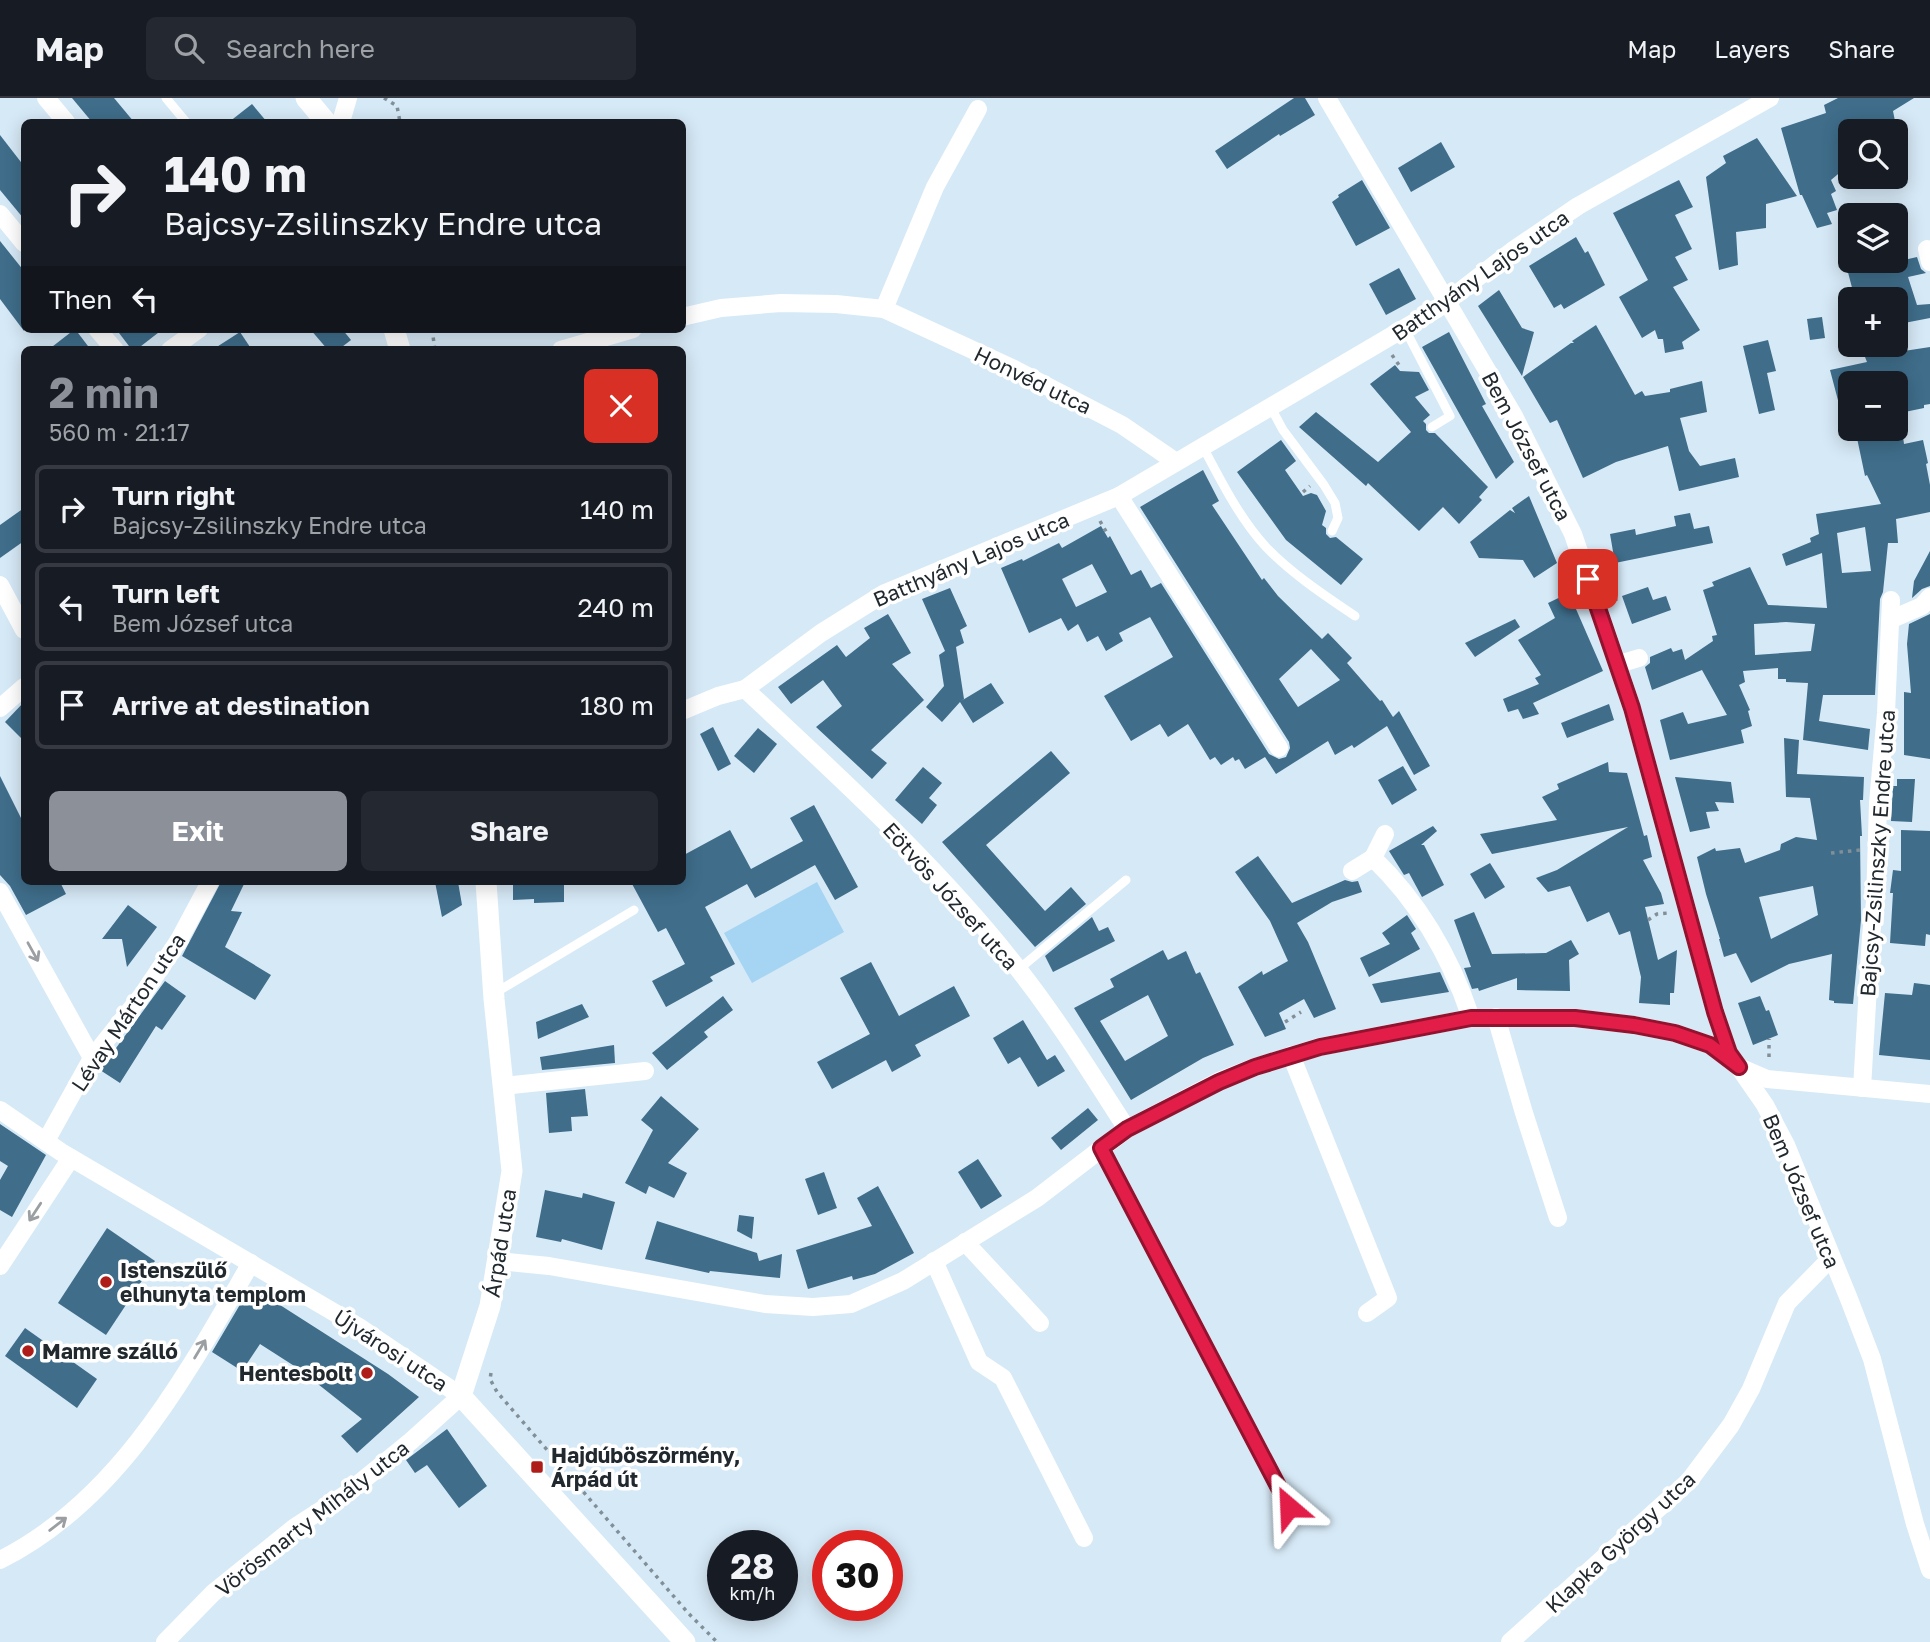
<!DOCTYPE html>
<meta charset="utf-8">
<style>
body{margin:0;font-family:"Golos Text",sans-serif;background:#242831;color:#f1f3f6;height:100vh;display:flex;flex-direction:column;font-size:26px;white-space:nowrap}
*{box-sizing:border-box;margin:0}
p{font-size:23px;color:#9ea1a6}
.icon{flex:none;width:38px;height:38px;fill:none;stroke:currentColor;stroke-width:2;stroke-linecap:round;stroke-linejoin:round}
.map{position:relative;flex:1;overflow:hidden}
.side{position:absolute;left:21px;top:248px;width:665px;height:539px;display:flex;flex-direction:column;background:#171b24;border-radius:10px;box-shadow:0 4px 18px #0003}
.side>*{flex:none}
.guide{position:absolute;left:21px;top:21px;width:665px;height:214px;border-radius:10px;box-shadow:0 4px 18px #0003;background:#171b24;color:#f1f3f6;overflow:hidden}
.buttons{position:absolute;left:1838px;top:21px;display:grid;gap:14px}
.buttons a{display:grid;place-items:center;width:70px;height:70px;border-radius:10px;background:#171b24;box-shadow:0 4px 18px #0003;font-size:35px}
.speed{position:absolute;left:707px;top:1432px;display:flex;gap:14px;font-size:35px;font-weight:700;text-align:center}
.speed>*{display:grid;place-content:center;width:91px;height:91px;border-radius:50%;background:#171b24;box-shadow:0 4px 18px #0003;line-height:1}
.speed small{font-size:18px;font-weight:400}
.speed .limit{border:10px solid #d22;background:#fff;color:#111}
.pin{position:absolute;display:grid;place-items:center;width:60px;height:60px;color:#fff;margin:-30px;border-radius:14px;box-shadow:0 4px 10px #0006}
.me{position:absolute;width:77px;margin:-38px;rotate:334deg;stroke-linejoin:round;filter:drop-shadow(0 0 5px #0008)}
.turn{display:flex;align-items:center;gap:24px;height:147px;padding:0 28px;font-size:32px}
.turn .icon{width:91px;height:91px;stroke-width:2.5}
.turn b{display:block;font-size:49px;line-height:60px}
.then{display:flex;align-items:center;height:66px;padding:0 28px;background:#0003;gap:14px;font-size:26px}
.round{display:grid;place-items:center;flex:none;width:74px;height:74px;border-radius:10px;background:#242831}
.headline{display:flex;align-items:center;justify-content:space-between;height:119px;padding:0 28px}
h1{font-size:42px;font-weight:700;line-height:52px;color:#8c9099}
.action{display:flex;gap:14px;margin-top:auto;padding:14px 28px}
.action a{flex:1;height:80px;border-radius:10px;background:#8c9099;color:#fff;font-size:28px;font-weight:700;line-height:80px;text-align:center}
.action a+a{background:#242831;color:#f1f3f6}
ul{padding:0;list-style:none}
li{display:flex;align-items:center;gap:21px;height:88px;margin:0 14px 10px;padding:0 14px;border:4px solid #363941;border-radius:10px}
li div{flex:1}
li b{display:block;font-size:26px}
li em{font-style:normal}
header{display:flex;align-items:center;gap:42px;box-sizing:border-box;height:98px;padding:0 35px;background:#171b24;border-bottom:2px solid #363941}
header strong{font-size:33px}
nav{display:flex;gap:38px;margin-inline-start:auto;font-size:24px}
.search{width:490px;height:63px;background:#242831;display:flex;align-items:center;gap:18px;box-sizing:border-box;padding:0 24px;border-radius:10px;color:#9ea1a6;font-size:26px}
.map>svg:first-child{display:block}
.green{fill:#a6d4f3}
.building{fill:#3f6d8a;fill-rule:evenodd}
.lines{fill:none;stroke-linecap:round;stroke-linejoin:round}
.path{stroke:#818f98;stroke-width:3.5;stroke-dasharray:3.5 5;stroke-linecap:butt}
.service{stroke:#fff;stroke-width:9}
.minor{stroke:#fff;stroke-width:18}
.tertiary{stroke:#fff;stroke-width:21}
.oneway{stroke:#9b9fa1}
.route-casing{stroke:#92132f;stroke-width:18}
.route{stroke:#e11d48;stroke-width:12}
.poi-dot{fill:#ae1d19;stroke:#fff;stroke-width:2.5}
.labels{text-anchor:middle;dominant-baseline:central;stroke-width:7;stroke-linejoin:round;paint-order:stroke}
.street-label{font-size:21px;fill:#21292e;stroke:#fff}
.poi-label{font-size:21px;font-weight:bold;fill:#21292e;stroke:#fff;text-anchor:start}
</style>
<header>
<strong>Map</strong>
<div class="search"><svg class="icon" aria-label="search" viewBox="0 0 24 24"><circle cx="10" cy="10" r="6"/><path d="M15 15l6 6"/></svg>Search here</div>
<nav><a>Map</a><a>Layers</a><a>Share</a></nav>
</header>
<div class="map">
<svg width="1930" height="1544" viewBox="0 0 1930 1544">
<rect width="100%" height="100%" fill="#d6e9f6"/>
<path class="green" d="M817,784L844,834L752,885L724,835Z"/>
<g class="building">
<path d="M72,0H114L134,24H92Z"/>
<path d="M1294,0H1305L1315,17L1280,38L1279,36L1227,71L1215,53Z"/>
<path d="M1838,0H1914L1893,13L1897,33H1850V66L1831,82L1836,93L1831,96L1837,112L1827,115L1832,126L1817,130L1802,97H1800L1781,30L1826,15L1824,7Z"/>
<path d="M252,6L267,24H229Z"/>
<path d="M0,37L24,68V121L0,92Z"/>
<path d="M1757,40L1797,98L1766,106V130L1736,134L1738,167L1719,172L1706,79L1726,65L1723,58Z"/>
<path d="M1441,44L1455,69L1411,94L1398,70Z"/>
<path d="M1362,82L1390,130L1356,148L1332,104L1339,99L1338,97Z"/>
<path d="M1679,82L1693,109L1675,117L1692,151L1675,159L1688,182L1673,189L1700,232L1682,244L1684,251L1665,255L1663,241H1658L1655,232L1642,240L1619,199L1648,182L1613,115Z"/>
<path d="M1576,139L1585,155L1588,153L1605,187L1564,211L1561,206L1554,210L1529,168Z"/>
<path d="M0,143L24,173V233L0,201Z"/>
<path d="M1917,159L1921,171L1926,175L1908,179L1917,207L1930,206V220L1899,226L1898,224H1895V201H1855L1845,163H1881L1882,167Z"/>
<path d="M1399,170L1416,201L1386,217L1369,186Z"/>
<path d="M1499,192L1522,230L1534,234L1522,278L1478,208Z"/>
<path d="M1822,219L1825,240L1810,242L1807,221Z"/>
<path d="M1596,227L1635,297L1642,293L1645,298L1670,294V291L1702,283L1707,314L1680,320L1689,353L1700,368L1735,360L1739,379L1679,393L1668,348L1616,364L1583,380L1557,322L1550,325L1523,279L1571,245H1574L1572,243Z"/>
<path d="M75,231L91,252H48Z"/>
<path d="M116,231H163L136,252H132Z"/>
<path d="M310,231H342L351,242L338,252H328Z"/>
<path d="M240,234L252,252H212Z"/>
<path d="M1449,234L1486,306L1482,308L1514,364L1496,381L1422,249Z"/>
<path d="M1768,242L1776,273L1767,275L1775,312L1759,316L1743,248Z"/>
<path d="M1930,249V306L1924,307V310L1895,316V285H1850V325H1844L1830,272L1867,264L1865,259Z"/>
<path d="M1395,267L1400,273L1419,274L1429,292L1415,299L1430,317L1423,323L1426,326V332L1429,335H1435L1488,389L1479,399L1482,402L1459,426L1443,409L1419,433L1368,385L1366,388L1299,329L1316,314L1378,364L1411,334L1370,286Z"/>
<path d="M1902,331L1904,346L1923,342L1928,365L1926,366L1930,387V414L1896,421L1898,445H1888L1883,494L1880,501L1875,597H1823L1819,623L1870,631L1868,652L1803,642L1808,585L1786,584V581H1778V570L1743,573L1745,584L1739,587L1750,612L1748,613L1752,628L1741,632L1744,645L1670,662L1660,622L1683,614L1688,626L1727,617L1702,572L1652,592L1645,569L1650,565V559L1671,550L1673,554L1682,551L1685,562L1713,543L1712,538L1717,537L1703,492L1714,488L1712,484L1750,469L1768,507L1827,510L1822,455L1786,468L1782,456L1811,444L1810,440L1819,436L1816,416L1881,406L1867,377L1865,378L1857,340ZM1865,429L1871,473L1842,475L1837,435ZM1786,524L1815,526L1811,553L1755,557L1754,526Z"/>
<path d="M1281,342L1296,363L1285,372L1303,398L1311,395L1317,397L1326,413L1322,427L1326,430V436L1330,440L1336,439L1363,461L1341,487L1286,442L1237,374Z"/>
<path d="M1203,372L1219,403L1212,407L1262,482L1264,480L1278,498L1322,541L1328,535L1352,560L1347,565L1380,603L1382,602L1393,619L1399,613L1430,668L1414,677L1387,628L1354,650L1352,647L1335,657L1328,643L1276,676L1265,659L1245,671L1239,661L1235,663L1233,659L1221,667L1215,659L1210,662L1188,626L1168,639L1160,626L1131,643L1104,598L1173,559L1150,519L1119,535L1123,543L1106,553L1098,538L1087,544L1078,526L1068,533L1061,520L1029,535L1001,470L1022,461L1023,463L1059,445L1062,450L1101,428L1108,440L1110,438L1131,477L1141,472L1151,490L1161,485L1269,656L1279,661L1286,659L1290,650L1289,644L1140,409ZM1092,466L1107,494L1076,509L1062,481ZM1311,551L1340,582L1298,609L1279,581Z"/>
<path d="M1529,398L1557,465L1534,480L1523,462L1479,460L1470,444L1510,412L1515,415L1512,410Z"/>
<path d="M24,410V443L0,460V427Z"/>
<path d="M1690,415L1694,431L1709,428L1713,445L1615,465L1610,436L1635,431L1636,437L1676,428L1674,418Z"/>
<path d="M1930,453V488L1922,491L1912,500L1914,483Z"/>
<path d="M1648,489L1653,502L1666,498L1671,512L1632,526L1622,498Z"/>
<path d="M950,490L967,528L960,532L964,545L956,549L964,601L961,603L991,585L1004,605L973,625L960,604L942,624L926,609L944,588L939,557L945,553L922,501Z"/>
<path d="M1569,495L1603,573L1533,605L1539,616L1523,621L1518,611L1508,614L1503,601L1539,586L1535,580L1541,577L1518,542L1555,520L1548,505Z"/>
<path d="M888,516L911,555L892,566L924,602L871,652L887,665L872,681L816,629L842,608L823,582L791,606L778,589L837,547L846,559L870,540L864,530Z"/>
<path d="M1930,516V661L1904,657V594L1911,595L1907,546L1909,526Z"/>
<path d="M1515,521L1520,529L1475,559L1465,545Z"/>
<path d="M24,604V643L5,624Z"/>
<path d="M1609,606L1614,622L1567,640L1561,625Z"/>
<path d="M713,629L731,666L718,673L700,636Z"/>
<path d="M758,630L777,646L754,675L734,658Z"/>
<path d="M1784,640L1799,642L1797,676L1864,679L1863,702H1860L1862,738H1860L1861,822L1853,906L1834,905V903L1829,902L1832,856L1789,866L1751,885L1736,855L1724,859L1719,841H1720L1706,796L1697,759L1715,750L1716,753L1740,750L1745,765L1780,752L1781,746L1796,739L1817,742L1810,700L1786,699ZM1813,788L1818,817L1771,841L1759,799Z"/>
<path d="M1051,653L1070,675L986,747L1045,813L1071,789L1086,806L1035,849L942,744Z"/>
<path d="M1608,664L1609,674L1627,675L1644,738L1647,737L1652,759L1643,762L1661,795L1664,806L1645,809L1658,862L1677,852L1674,895H1670V907L1639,905L1641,879L1630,833L1619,837L1609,814L1587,824L1570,788L1548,794L1536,780L1557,772L1628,729L1492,756L1480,736L1557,722L1542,699L1559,691L1557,686Z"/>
<path d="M1403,668L1417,692L1392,707L1378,682Z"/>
<path d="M923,669L942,685L929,700L937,707L922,726L895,702Z"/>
<path d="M0,678L24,726V784H60L66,796L26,817L10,788L0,777Z"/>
<path d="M1675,679L1731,684L1734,705L1715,704L1719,713L1706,714L1710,730L1690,734Z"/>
<path d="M1897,681H1915L1912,724L1891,723L1893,688H1897Z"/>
<path d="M814,707L858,789L835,802L815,767L755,800L747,786L705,809L735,866L710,879L713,883L666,909L652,883L685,866L666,830L658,834L631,784H682V758L730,732L751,771L803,743L790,720Z"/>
<path d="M1433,728L1437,733L1421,747H1424L1444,787L1422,799L1409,775L1404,777L1389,753Z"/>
<path d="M1901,732L1930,733V837L1926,836L1925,848L1890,845L1893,795H1890L1893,772L1901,773Z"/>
<path d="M1258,758L1292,805L1345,782L1352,784L1358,783L1362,794L1332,804L1297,825L1308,844L1336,911L1314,920L1304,901L1279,915L1286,931L1265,939L1238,889L1262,873L1263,877L1288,863L1270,823L1235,774Z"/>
<path d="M1490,765L1505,789L1485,801L1470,776Z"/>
<path d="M221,784H245L231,813L242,814L225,849L271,877L255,902L182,858Z"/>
<path d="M435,784H458L462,807L442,819Z"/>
<path d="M513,784H564V804L534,805V801L513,802Z"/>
<path d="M128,807L157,829L127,869L122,841H102Z"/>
<path d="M1474,814L1492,856L1546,855L1571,842L1579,856L1569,862L1570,893L1517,892V880L1479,893L1478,890L1472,891L1464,870L1471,869L1454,822Z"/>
<path d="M1407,817L1416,831L1411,835L1420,851L1369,879L1360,860L1390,846L1382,835Z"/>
<path d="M1092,819L1099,833L1108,829L1115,843L1053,874L1045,858Z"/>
<path d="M1163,852L1168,862L1186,853L1196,876L1200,874L1234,947L1203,960L1131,1002L1074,910L1114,889L1110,881ZM1148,897L1168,938L1125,963L1100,923Z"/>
<path d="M871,864L899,918L954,888L970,918L915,947L921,958L892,974L886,962L832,991L817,964L870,936L840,880Z"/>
<path d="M1440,874L1449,894L1381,905L1372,886Z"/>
<path d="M165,883L186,898L162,932L156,928L120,985L100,972Z"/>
<path d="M1914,885L1930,887V962L1879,957L1885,895L1912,897Z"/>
<path d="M723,898L733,912L704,934L708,939L667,972L652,955Z"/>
<path d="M1760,898L1766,913L1769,912L1778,937L1753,947L1738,905Z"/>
<path d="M582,906L589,919L538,941L536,924Z"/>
<path d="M1023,922L1047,962L1055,957L1065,973L1038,989L1020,959L1008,966L993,940Z"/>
<path d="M614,947L615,965L542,972L540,959Z"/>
<path d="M585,991L588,1018L571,1019L572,1033L549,1035L546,995Z"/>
<path d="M661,998L699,1031L668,1065L687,1075L674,1100L649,1088L646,1096L625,1085L653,1032L641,1022Z"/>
<path d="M1088,1010L1098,1022L1061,1052L1051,1040Z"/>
<path d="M0,1026L46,1057L12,1119L0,1112V1082L8,1068L0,1063Z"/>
<path d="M978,1061L1002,1098L981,1111L958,1074Z"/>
<path d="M824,1074L837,1110L818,1117L805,1081Z"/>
<path d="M878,1088L914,1155L875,1176L853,1182L852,1178L808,1191L796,1152L872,1128L857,1100Z"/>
<path d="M545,1092L582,1100L583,1095L615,1104L602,1152L562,1141L561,1144L536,1139Z"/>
<path d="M739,1117L754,1119L752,1141L737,1133Z"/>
<path d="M657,1123L757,1155L759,1163L782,1156L780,1180L710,1173L709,1175L645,1161Z"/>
<path d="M107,1130L155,1163L106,1237L58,1205Z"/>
<path d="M255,1191L388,1276L419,1299L357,1355L341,1338L362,1321L299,1271L260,1246L242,1273L212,1254L248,1193Z"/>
<path d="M25,1230L97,1281L77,1310L5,1258Z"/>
<path d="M447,1331L487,1388L459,1410L427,1367L415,1375L406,1362Z"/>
</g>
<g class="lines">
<g class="path">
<path d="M384,0L397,8L400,24"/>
<path d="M432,231L435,252"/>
<path d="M1392,257L1401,270"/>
<path d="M1303,394L1310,388"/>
<path d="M1100,423L1108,437"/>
<path d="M1614,502L1620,500"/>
<path d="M1831,755L1860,752"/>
<path d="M1648,822L1657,816L1668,815"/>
<path d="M1285,924L1301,914"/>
<path d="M1769,959V941"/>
<path d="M491,1275L490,1281L497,1294L689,1516L717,1544"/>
</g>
<g class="service">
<path d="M166,0L186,24"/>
<path d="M1405,231L1450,318L1432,329"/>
<path d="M1271,310L1283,332L1324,387L1335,405L1338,420L1332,433"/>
<path d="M1203,349C1221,383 1240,421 1266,449C1292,476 1324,497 1355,518"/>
<path d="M1019,871L1126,782"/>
<path d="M495,895L634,812"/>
</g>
<g class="minor">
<path d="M46,0L66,24"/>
<path d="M1327,0L1514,318L1573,436L1632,610L1715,914L1729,955L1765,1007L1786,1047L1849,1201L1872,1261L1915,1426L1930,1472"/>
<path d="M341,24L348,0"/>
<path d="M0,116L24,145"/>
<path d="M1927,151L1930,164"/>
<path d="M884,211L935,89L978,11"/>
<path d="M682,219L721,210L781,205L836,206L884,211L1014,271L1122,327L1176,364"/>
<path d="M97,231L115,252"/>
<path d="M170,252L199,231"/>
<path d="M561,252L633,231"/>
<path d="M1119,398L1279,650"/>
<path d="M0,487L24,532"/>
<path d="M1892,521L1922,508L1930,499"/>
<path d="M1619,566L1639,560"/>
<path d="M745,591C840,680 939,769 1019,872C1059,923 1092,977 1127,1031"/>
<path d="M0,610L24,589"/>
<path d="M682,613L718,598L745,591L821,535L885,495L1119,398L1437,211L1512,153L1578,108L1770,0"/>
<path d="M1373,760L1385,736"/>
<path d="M1352,773L1373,760C1420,805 1451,860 1471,920"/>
<path d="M0,794L92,960"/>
<path d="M1496,919L1524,1015L1558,1120"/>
<path d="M1291,957L1388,1200L1367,1215"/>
<path d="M503,988L645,973"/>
<path d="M1862,990L1871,838L1875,804L1878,705L1886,615L1891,502"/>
<path d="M0,1012L61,1054L359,1229L461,1298L411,1343L346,1396L295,1429L213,1495L165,1544"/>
<path d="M46,1043L92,960L143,896L179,842L210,784"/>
<path d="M1101,1050L1289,1409"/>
<path d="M965,1144L1040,1225"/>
<path d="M498,1163L549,1168L765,1206L813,1209L851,1206L903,1183L1037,1100L1127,1031L1219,983L1255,969L1319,949L1471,920H1575L1634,927L1675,935L1710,947L1739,969L1767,981L1930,996"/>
<path d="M934,1163L979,1264L1003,1280L1084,1440"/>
<path d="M0,1168L71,1060"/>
<path d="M0,1462C120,1402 186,1277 251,1165"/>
<path d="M1510,1544L1689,1383L1731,1327L1751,1291L1787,1205L1831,1160"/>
</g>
<g class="tertiary">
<path d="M306,0L326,24"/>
<path d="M394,231L400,252"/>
<path d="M486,784L494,901L512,1073L490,1208L461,1298L685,1544"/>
</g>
</g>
<defs><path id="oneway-shaft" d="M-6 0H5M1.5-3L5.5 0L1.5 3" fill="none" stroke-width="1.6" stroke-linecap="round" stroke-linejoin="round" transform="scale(1.75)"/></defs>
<g class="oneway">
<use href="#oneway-shaft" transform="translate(33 854) rotate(61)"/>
<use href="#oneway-shaft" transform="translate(35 1114) rotate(123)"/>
<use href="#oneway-shaft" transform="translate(200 1251) rotate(-59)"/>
<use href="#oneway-shaft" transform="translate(58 1426) rotate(-38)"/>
</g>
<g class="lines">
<g class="route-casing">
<path id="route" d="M1289,1409L1101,1050L1127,1031L1219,984L1255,969L1320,949L1471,920H1575L1634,927L1675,935L1710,947L1739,969L1729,955L1715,914L1632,610L1588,481"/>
</g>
<use href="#route" class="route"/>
</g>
<g class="poi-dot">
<circle cx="106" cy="1184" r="7"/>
<circle cx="28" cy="1253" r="7"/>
<circle cx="367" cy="1275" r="7"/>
<rect x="530" y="1362" width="14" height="14" rx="3.5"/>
</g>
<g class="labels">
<g class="street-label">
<text transform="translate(1480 177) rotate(-35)">Batthyány Lajos utca</text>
<text transform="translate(1033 282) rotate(26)">Honvéd utca</text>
<text transform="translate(1527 348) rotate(62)">Bem József utca</text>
<text transform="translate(971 461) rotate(-23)">Batthyány Lajos utca</text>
<text transform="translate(1877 755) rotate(-86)">Bajcsy-Zsilinszky Endre utca</text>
<text transform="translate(951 798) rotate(48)">Eötvös József utca</text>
<text transform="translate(128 914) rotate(-56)">Lévay Márton utca</text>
<text transform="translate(1802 1093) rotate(67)">Bem József utca</text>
<text transform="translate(500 1145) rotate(-81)">Árpád utca</text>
<text transform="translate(391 1252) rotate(33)">Újvárosi utca</text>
<text transform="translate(312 1420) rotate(-38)">Vörösmarty Mihály utca</text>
<text transform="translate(1620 1444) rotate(-43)">Klapka György utca</text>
</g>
<g class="poi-label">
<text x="120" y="1172">Istenszülő<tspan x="120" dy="24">elhunyta templom</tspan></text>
<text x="42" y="1253">Mamre szálló</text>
<text x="353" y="1275" text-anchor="end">Hentesbolt</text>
<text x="551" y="1357">Hajdúböszörmény,<tspan x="551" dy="24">Árpád út</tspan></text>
</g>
</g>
</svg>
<div class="buttons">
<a><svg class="icon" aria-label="search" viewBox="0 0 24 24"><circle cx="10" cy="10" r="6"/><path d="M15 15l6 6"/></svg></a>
<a><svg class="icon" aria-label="layers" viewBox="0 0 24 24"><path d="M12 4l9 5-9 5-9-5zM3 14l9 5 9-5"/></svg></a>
<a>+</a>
<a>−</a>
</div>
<div class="speed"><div>28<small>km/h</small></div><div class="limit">30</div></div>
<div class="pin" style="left:1588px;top:481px;background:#d93025"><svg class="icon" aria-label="arrive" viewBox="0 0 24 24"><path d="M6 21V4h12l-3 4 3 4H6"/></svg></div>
<svg class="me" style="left:1289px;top:1409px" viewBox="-20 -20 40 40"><path d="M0-17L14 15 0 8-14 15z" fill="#e11d48" stroke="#fff" stroke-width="4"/></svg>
<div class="guide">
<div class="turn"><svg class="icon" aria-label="right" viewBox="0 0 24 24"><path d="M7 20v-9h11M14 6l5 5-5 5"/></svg><div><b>140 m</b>Bajcsy-Zsilinszky Endre utca</div></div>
<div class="then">Then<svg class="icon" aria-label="left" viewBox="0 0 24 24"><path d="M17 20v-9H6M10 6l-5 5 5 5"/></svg></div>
</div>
<section class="side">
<div class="headline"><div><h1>2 min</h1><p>560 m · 21:17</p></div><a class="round" style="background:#d93025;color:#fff"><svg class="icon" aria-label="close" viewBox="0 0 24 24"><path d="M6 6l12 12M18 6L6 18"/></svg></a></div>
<ul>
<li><svg class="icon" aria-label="right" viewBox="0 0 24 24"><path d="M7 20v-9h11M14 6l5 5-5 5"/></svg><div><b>Turn right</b><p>Bajcsy-Zsilinszky Endre utca</p></div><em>140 m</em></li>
<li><svg class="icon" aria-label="left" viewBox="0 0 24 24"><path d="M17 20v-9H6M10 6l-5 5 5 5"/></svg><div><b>Turn left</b><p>Bem József utca</p></div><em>240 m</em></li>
<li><svg class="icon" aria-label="arrive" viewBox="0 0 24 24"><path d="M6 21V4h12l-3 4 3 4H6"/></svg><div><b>Arrive at destination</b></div><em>180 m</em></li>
</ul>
<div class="action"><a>Exit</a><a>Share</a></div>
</section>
</div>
